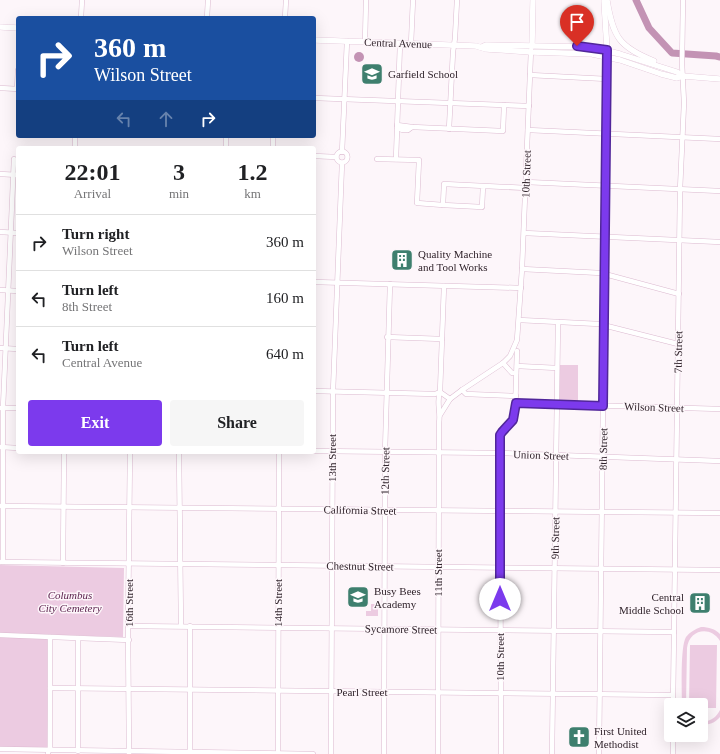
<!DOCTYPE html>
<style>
body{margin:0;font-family:Georgia,serif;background:#f6f6f6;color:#202124;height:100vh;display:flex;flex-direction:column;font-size:15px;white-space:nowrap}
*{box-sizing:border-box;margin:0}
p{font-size:13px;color:#757577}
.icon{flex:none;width:22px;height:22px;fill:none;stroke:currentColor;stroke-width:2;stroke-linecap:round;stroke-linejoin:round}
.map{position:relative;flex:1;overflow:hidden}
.drawer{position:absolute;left:16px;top:146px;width:300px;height:308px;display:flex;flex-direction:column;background:#fff;border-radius:4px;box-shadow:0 4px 16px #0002}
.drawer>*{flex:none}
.guide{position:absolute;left:16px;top:16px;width:300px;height:122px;border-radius:4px;box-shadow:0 4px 16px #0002;background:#1a4fa0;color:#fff;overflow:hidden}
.controls{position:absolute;left:664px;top:698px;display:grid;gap:8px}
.controls a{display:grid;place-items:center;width:44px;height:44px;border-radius:4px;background:#fff;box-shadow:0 4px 16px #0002;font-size:20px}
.pin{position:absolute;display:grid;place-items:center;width:34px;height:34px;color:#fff;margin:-41px -17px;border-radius:50% 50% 50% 0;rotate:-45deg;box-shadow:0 0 4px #0007}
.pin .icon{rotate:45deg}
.me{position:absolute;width:44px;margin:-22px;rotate:0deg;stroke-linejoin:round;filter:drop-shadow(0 0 3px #0008)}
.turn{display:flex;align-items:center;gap:14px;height:84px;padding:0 12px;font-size:18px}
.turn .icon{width:52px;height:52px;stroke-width:2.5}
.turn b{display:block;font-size:28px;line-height:34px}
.lanes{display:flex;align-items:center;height:38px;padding:0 12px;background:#0003;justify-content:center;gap:20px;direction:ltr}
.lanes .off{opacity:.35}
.eta{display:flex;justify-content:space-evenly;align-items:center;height:68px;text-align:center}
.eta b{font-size:24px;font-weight:600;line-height:28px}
.primary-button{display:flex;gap:8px;margin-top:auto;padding:8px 12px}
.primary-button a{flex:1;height:46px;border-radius:4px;background:#7c3aed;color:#fff;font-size:16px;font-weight:600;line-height:46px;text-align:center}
.primary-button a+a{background:#f6f6f6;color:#202124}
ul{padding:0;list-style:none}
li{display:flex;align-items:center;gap:12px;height:56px;padding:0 12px;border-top:1px solid #e0e0e0}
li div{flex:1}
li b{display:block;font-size:15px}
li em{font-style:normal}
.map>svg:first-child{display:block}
.green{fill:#eccbe1}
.water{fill:#c393b4}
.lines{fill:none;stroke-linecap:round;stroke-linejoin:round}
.river{stroke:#c393b4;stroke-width:7}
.minor-casing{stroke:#dcbad0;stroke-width:5.5}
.major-casing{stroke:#dcbad0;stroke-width:6}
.minor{stroke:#fff;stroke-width:4.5}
.major{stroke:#fff;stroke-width:5.5}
.route-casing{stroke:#51269a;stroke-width:10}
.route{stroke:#7c3aed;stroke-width:7}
.labels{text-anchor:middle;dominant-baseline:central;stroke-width:3;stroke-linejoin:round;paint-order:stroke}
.street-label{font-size:11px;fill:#31242c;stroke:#fdf6fa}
.poi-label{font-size:11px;fill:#31242c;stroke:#fdf6fa;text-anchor:start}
.park-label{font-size:11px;font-style:italic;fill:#591f4b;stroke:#fdf6fa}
</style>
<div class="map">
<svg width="720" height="754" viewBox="0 0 720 754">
<rect width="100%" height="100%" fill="#fdf6fa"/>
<g class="green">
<path d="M559,365H578V403L558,402Z"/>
<path d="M0,565L124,568L123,637L0,633Z"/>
<path d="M371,604H378V616H366V611H371Z"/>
<path d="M701,627C709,627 715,629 720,634V641C710,625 689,630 687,648L686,705H682C682,691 680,647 686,637C690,632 695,629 701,627Z"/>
<path d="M0,635L50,637L47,748L0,749Z"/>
<path d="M690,645H717L716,708H701V705H689Z"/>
<path d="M720,710V717C715,723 709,725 701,725V721C710,722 716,718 720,710Z"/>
</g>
<circle class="water" cx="359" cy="57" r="5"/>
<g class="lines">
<path class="river" d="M636,0L649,28L672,53L716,56L720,57"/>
<g class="minor-casing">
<g id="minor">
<path d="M81,18L82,0"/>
<path d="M207,18L208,0"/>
<path d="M285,18L286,0"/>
<path d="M365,42L366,0"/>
<path d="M411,44L413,0"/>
<path d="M530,75L607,79"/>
<path d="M0,88L18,89"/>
<path d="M17,89L18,70"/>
<path d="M314,98L529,106"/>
<path d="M397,127L402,130H408L412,127L397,125"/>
<path d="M412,127L503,131L504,105"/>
<path d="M449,129L453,52L455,38L457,0"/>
<path d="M528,130L720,139"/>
<path d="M75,148V136"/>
<path d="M226,148V136"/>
<path d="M273,148V136"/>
<circle cx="342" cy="157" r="5.5"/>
<path d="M342,152L347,41"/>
<path d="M314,156L336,157"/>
<path d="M377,159L419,160L417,203L443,205"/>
<path d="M396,159L400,43"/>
<path d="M0,174L18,175"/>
<path d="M526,182L720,191"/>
<path d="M483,186L482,207L443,205L444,184L526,188"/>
<path d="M0,232L18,233"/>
<path d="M524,233L720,242"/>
<path d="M522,269L601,273L679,294"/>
<path d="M314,282L521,288"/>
<path d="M444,286L440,392L450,399"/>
<path d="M0,290L18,291"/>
<path d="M519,320L599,324L678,344"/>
<path d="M387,337L442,339"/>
<path d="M0,348L18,349"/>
<path d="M503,363L512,373H516"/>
<path d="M517,366L557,368"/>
<path d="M462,390L466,394L516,396"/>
<path d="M314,391L435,394L440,392"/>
<path d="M516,403L720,409"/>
<path d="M0,408H18"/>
<path d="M440,415L450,399L462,390L503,363L510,356L517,340L522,269L531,50"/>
<path d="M0,447L18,448"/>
<path d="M314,451L500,453L720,461"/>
<path d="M179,452L181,626"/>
<path d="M0,506L720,513"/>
<path d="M0,562L720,570"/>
<path d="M3,562V408L14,159"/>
<path d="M63,563L64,452"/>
<path d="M128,626L674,632"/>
<path d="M0,635L129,640"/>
<path d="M78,638V751"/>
<path d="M50,688L673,695"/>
<path d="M673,705L680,190L684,103L682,63L683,0"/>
<path d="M0,749L313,754"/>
<path d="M48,753L50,748V637"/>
<path d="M129,754L128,626L130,452"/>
<path d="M190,754V626"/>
<path d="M278,754L279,452"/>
<path d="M331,754L333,392L342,163"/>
<path d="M384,754L385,452L390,284"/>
<path d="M438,754L439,423C441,412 436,402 440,392"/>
<path d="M501,754L500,447L502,432L511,423L515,413L517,351"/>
<path d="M552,754L558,322"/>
<path d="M599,754L607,50"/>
<path d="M673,754V735"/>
</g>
</g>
<g class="major-casing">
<g id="major">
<path d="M607,0C613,37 619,47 654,61"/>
<path d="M604,1L607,50"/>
<path d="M0,27L18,28"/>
<path d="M314,40L476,46L486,49L531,52L592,54L620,60L661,74L677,78L683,76L720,79"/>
<path d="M532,46L533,0"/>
<path d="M482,47L486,45L592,47L620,54L677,72L683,76"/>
</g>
</g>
<use href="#minor" class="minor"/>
<use href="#major" class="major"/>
</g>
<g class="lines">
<g class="route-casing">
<path id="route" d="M500,599V435L502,432L513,420L516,403L603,406L607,50L577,46"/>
</g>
<use href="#route" class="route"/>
</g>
<defs>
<g id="school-square" transform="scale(1.15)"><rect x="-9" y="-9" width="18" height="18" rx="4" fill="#3e7f6e" stroke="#fdf6fa"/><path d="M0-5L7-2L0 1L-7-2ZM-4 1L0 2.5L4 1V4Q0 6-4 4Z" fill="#fff"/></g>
<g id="building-square" transform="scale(1.15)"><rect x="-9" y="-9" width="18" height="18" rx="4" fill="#3e7f6e" stroke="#fdf6fa"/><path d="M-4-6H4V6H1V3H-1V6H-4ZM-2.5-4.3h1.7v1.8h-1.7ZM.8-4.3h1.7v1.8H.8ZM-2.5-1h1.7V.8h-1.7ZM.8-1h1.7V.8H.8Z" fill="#fff"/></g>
<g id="church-square" transform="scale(1.15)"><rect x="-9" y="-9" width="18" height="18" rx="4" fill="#3e7f6e" stroke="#fdf6fa"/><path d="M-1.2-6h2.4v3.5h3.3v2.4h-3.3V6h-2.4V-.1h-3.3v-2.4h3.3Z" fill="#fff"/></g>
</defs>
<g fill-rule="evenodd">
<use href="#school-square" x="372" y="74"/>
<use href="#building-square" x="402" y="260"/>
<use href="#school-square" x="358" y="597"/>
<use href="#building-square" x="700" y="603"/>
<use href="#church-square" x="579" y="737"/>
</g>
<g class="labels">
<g class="street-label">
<text transform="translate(398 43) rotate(2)">Central Avenue</text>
<text transform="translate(526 174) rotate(-88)">10th Street</text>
<text transform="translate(678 352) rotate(-89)">7th Street</text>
<text transform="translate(654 407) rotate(2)">Wilson Street</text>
<text transform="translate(603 449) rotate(-89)">8th Street</text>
<text transform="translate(541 455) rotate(2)">Union Street</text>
<text transform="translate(332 458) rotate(-90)">13th Street</text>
<text transform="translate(385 471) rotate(-89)">12th Street</text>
<text transform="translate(360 510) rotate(1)">California Street</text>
<text transform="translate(555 538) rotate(-89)">9th Street</text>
<text transform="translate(360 566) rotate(1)">Chestnut Street</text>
<text transform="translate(438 573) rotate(-90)">11th Street</text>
<text transform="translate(129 603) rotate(-90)">16th Street</text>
<text transform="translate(278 603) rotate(-90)">14th Street</text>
<text transform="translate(401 629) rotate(1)">Sycamore Street</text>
<text transform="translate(500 657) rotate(-90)">10th Street</text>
<text x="362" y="692">Pearl Street</text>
</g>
<g class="poi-label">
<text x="388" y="74">Garfield School</text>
<text x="418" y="254">Quality Machine<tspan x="418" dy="13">and Tool Works</tspan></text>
<text x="374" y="591">Busy Bees<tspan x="374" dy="13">Academy</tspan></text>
<text x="684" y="597" text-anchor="end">Central<tspan x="684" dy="13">Middle School</tspan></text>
<text x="594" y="731">First United<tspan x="594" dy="13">Methodist</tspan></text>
</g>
<g class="park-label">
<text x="70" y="595">Columbus<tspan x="70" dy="13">City Cemetery</tspan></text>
</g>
</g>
</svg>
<div class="controls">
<a><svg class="icon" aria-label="layers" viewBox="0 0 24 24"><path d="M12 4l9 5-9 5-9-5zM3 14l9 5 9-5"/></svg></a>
</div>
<div class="pin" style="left:577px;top:46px;background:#d93025"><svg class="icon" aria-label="arrive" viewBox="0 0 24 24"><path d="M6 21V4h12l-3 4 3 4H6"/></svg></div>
<svg class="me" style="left:500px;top:599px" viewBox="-20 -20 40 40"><circle r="19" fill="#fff"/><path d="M0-13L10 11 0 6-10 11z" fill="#7c3aed"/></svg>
<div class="guide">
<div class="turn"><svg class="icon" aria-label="right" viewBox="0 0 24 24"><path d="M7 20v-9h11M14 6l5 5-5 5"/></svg><div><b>360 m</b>Wilson Street</div></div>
<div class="lanes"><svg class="icon off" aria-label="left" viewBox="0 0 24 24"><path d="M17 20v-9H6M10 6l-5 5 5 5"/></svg><svg class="icon off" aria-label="ahead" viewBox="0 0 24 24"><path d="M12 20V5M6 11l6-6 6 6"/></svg><svg class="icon" aria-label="right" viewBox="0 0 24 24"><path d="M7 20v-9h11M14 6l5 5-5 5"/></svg></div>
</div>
<section class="drawer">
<div class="eta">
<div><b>22:01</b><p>Arrival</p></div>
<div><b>3</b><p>min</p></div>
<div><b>1.2</b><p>km</p></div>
</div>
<ul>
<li><svg class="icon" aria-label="right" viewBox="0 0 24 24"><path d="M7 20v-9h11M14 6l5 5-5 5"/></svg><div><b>Turn right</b><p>Wilson Street</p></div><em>360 m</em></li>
<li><svg class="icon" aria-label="left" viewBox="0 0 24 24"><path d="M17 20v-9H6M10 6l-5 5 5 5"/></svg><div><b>Turn left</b><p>8th Street</p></div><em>160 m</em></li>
<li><svg class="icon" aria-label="left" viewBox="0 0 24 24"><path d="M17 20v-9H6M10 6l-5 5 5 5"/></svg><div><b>Turn left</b><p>Central Avenue</p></div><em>640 m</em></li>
</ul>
<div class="primary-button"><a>Exit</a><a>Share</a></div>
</section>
</div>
